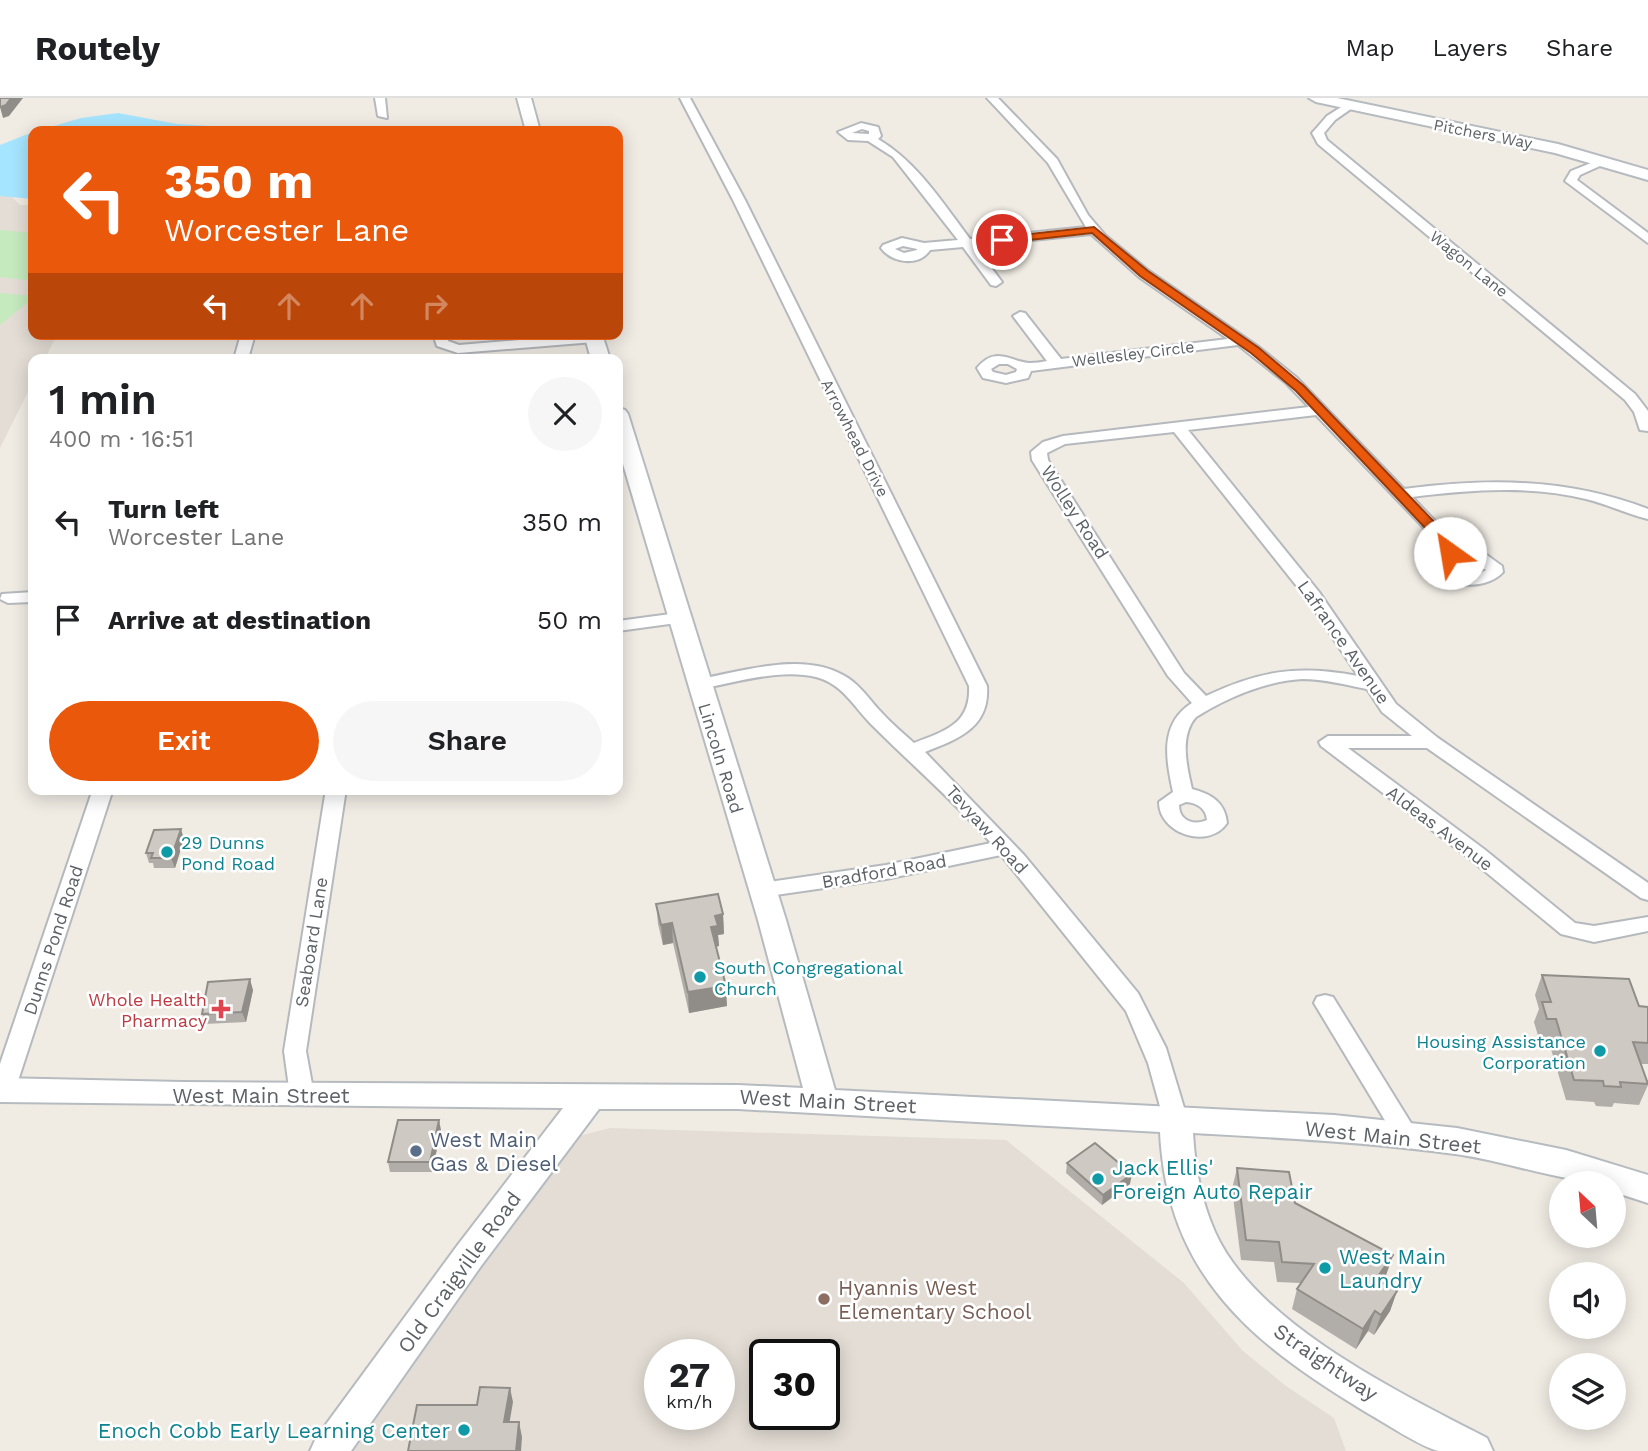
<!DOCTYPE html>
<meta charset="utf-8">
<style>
body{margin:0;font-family:"Work Sans",sans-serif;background:#f6f6f6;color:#202124;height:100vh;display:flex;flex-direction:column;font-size:26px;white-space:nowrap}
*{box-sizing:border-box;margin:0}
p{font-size:23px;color:#757577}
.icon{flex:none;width:38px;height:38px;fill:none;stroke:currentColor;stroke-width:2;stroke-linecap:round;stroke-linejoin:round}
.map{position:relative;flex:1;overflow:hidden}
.side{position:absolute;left:28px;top:256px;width:595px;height:441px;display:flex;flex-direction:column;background:#fff;border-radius:14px;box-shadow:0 4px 18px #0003}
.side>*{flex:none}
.guide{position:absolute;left:28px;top:28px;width:595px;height:214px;border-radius:14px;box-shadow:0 4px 18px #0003;background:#ea580c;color:#fff;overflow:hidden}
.needle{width:46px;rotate:334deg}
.fabs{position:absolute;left:1549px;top:1073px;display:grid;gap:14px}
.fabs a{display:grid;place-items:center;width:77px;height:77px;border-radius:50%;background:#fff;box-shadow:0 4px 18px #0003;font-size:35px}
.speed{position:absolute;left:644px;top:1241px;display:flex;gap:14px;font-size:35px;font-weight:700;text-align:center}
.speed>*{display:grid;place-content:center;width:91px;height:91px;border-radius:50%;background:#fff;box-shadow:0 4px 18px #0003;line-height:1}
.speed small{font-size:18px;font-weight:400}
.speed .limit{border:4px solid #111;border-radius:10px;background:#fff;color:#111}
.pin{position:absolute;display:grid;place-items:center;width:60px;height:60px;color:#fff;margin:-30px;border:4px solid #fff;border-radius:50%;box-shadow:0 2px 7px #0007}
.me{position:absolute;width:77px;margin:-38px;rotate:328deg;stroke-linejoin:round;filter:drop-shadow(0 0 5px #0008)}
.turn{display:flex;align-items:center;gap:24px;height:147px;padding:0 21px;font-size:32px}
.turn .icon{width:91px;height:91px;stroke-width:2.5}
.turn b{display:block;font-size:49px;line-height:60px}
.lanes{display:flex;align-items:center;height:66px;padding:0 21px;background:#0003;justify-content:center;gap:35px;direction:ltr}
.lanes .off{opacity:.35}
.round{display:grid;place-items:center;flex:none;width:74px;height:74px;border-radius:37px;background:#f6f6f6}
.overview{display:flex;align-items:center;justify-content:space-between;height:119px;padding:0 21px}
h1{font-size:42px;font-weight:600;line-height:52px}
.cta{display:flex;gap:14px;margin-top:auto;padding:14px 21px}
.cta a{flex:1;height:80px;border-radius:42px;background:#ea580c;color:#fff;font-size:28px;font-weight:600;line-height:80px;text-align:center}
.cta a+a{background:#f6f6f6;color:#202124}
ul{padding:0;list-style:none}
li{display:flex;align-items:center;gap:21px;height:98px;padding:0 21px}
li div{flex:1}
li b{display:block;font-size:26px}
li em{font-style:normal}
header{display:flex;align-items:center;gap:42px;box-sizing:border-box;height:98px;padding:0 35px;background:#fff;border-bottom:2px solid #e0e0e0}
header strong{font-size:33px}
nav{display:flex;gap:38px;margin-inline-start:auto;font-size:24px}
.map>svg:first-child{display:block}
.education{fill:#e3ddd5;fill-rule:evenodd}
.green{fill:#c5eabe}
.water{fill:#a6e5ff}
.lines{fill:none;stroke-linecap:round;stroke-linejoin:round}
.street-casing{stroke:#b5b9bd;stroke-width:4}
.secondary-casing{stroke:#b6bbc0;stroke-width:4}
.street{fill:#fff;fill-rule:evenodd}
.secondary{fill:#fff;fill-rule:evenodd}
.wall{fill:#b1ada8}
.shaded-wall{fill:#908d88}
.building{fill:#cec9c3;stroke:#908d88;stroke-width:2}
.route{fill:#ea580c;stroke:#983908;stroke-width:2}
.culture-dot{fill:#0f9aa8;stroke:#fff;stroke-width:2.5}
.health-dot{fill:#e0444e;stroke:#fff;stroke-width:2.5}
.service-dot{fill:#5c6f8a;stroke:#fff;stroke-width:2.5}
.education-dot{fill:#8d6e63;stroke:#fff;stroke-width:2.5}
.labels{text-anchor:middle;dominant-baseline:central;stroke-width:5;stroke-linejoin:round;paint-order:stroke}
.far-street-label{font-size:16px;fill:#5c6267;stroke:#fff}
.street-label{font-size:18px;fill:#5c6267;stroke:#fff}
.culture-label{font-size:18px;fill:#0d838f;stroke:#fff;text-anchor:start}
.health-label{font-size:18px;fill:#be3a42;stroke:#fff;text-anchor:end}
.near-street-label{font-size:21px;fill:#5c6267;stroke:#fff}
.near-service-label{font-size:21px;fill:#4e5e75;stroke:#fff;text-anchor:start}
.near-culture-label{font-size:21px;fill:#0d838f;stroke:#fff;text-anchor:start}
.near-education-label{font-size:21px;fill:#785e54;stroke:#fff;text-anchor:start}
</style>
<header>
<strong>Routely</strong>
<nav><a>Map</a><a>Layers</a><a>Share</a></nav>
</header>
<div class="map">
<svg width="1648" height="1353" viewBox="0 0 1648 1353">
<rect width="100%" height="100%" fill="#f0ece4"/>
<g class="education">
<path d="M0,87L20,107H33V236H57L45,261H33V284L0,350Z"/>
<path d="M610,1030L1006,1042L1184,1185L1243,1253L1286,1288L1334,1320L1346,1353H342L579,1038ZM660,1256H719V1316H660ZM765,1256H824V1316H765Z"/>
</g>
<g class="green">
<path d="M0,132L33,135V176L26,182L0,179Z"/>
<path d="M0,195L33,198V200L0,227Z"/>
</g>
<g class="water">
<path d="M118,15L177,26L230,29L234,33H37L81,20Z"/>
<path d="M33,34V101L0,98V47Z"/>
</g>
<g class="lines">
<g class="street-casing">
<g id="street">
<path d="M375,0H385L387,20L378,18Z"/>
<path d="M680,0H690L745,102L987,588C990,630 958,641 925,654L1024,757L1138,895L1166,950L1188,1023L1184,1030L1176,1032L1168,1030L1164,1023L1148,965L1126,913L1001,757L886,781L762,799L755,797L752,792L755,787L762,785L886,767L991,745C954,703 912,667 872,627C854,609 843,586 816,579C779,570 736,585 699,591L690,586L699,581C745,573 806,552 848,580C862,589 871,604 882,615C892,626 903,635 914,645C945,633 971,626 969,588L733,102Z"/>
<path d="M987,0H998L1057,61L1088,117L1105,137L1149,173L1260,250L1296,279L1404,391C1489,380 1567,380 1648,411V421C1627,416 1607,406 1586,401C1529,387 1470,392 1412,399L1461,450L1484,455L1502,468L1503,474C1486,494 1432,492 1436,458L1445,452L1316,317L1188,332L1319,494L1396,606L1438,640L1648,785V802L1641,800L1427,650H1348L1484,751L1575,825L1594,828L1648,819V833L1594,844L1561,836L1470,761L1321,648L1319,644L1328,638H1412L1382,614L1367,591C1346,587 1324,581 1302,581C1266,583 1226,600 1196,619C1179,638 1187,669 1192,691C1211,696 1225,704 1227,725C1209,752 1159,736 1159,704L1173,694C1166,661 1159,626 1192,605L1168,578L1032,362L1031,354L1043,344L1063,338L1309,309L1286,285L1238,247L1031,273L1028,280L1006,285L983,280L977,270C996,247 1010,264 1030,265C1035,265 1042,264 1047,263L1013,218L1020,214L1025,215L1061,261L1228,241L1139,179L1091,136L975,148L1002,184L996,188L991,187L963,149L930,152C919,169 892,165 881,150L883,147L902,140L924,145L958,142L893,59L868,43L848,42L838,34L861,25L878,29L881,38L878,41C918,65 942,104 970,141L1086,129L1048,65ZM862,31L869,33V36L852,35ZM903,148L917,151V152L904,155L895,151ZM999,266H1008L1017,271L1016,274L1006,277L993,274L991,271ZM1174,334L1307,501L1358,578C1299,567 1261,572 1206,598L1184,575L1048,362L1047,355L1065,346ZM1457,459L1473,462L1486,472C1475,479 1459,479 1451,467L1452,461ZM1186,704C1197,705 1206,710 1207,722C1194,728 1179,723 1179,707Z"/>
<path d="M1346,6L1355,8L1335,22L1324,35L1327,42L1635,296L1648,313V333L1640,332L1634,314L1625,302L1318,46L1312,35L1314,33L1327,18Z"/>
<path d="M1601,61L1611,63L1580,77L1577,82L1648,135V145L1565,83L1571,73Z"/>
<path d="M241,236H255L248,261H234Z"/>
<path d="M433,236H447L448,243L459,247L590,236L599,237L601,240L594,244L458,255L437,248Z"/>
<path d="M33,494V504L8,505L0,501L2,496Z"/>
<path d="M678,515L684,516L687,520L684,524L618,533V523Z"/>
<path d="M93,691H113L15,992L11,998L0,1000V966Z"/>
<path d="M326,691H346L306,953L314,997L310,1003L302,1006L294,1003L290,997L284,953Z"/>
<path d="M1325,897L1333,899L1414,1030L1418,1037L1414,1044L1406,1047L1398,1044L1314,905L1317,899Z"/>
</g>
</g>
<g class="secondary-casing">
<g id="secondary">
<path d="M517,0H531L540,33H526Z"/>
<path d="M1309,0H1337L1558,46L1648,72V82L1555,55L1316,4Z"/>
<path d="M584,236H602L610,261H591Z"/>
<path d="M618,310L625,312L628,316L786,822L835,992L1334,1017L1457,1030L1566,1052L1648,1077V1105L1614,1094V1085C1561,1085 1508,1063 1455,1056C1368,1044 1281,1040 1193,1035C1195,1070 1201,1102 1215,1134C1256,1226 1402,1296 1487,1340L1493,1353C1476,1353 1457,1353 1439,1353C1424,1351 1380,1322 1364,1313C1250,1244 1167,1176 1160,1034L738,1011H599L481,1168L351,1353H310L316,1340L457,1148L563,1010L0,1004V980L182,984L738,987L803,990L758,822L618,349Z"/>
</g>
</g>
<use href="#street" class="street"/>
<use href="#secondary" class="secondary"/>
</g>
<g class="wall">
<path d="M184,741L175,770H154L153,765H149L146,755Z"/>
<path d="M656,806L723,816L724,836L718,837L719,848L716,849L727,908L689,915L673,845L663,847L658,826Z"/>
<path d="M1542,877L1639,908L1648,909V966H1641L1648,987L1639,1007L1614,1005L1612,1009L1596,1008L1594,1004L1566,1002L1548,941H1539L1534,924L1539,911L1535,897Z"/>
<path d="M253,892L246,924L205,926L202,916Z"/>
<path d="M441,1032L432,1074H390L388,1064Z"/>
<path d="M1067,1065L1130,1086L1102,1107L1066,1075Z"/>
<path d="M1237,1070L1295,1105L1393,1157L1386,1177L1381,1184L1397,1193L1390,1213L1374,1237L1368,1233L1356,1251L1292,1211L1297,1191L1301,1185L1277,1184L1274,1164L1241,1162L1232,1091Z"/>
</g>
<g class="shaded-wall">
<path d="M11,0H23L9,18L3,20L0,9Z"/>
<path d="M181,731L184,741L175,770L171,760Z"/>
<path d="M723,816L724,836L718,837L719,848L712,849L711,829L715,818Z"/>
<path d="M672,825L673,845L663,847L661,827Z"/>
<path d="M250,881L253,892L246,924L242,914Z"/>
<path d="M726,888L727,908L689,915L688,894Z"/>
<path d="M439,1022L441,1032L432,1074L430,1064Z"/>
<path d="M1132,1076L1130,1086L1102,1107L1103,1097Z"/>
<path d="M1393,1157L1386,1177L1369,1201L1376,1181Z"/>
<path d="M1397,1193L1390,1213L1374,1237L1381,1217Z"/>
<path d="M1375,1213L1368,1233L1356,1251L1363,1231Z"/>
<path d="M510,1290L513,1304L507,1339L504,1324Z"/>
<path d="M519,1324L522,1339L521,1353H516Z"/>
</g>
<g class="building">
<path d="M0,0H11L6,7L0,9Z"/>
<path d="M181,731L171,760H151L153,755H146L154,732Z"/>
<path d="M718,796L723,816L715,818L718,828L711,829L726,888L688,894L672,825L661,827L656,806Z"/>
<path d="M1542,877L1629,881L1639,908L1648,909V945L1633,944L1648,986L1620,984L1621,989L1604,988L1603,983L1574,982L1556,921H1547L1542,904H1551Z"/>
<path d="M250,881L242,914L202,916L208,884Z"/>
<path d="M398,1022H439L430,1064H388Z"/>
<path d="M1095,1045L1132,1076L1103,1097L1067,1065Z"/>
<path d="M1237,1070L1289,1074L1295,1105L1393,1157L1376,1181L1397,1193L1381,1217L1375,1213L1363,1231L1297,1191L1314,1166L1282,1164L1279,1144L1246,1142Z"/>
<path d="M480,1289L510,1290L504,1324H519L516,1353H408L417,1307H477Z"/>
</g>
<path class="route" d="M1094,129L1148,173L1259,250L1304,288L1461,452V457L1445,458L1443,455L1446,452L1296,293L1251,255L1140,178L1092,135L1002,145L997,142L1002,139Z"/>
<g class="culture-dot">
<circle cx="167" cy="754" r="7"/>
<circle cx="700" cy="879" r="7"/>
<circle cx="1600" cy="953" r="7"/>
<circle cx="1098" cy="1081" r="7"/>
<circle cx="1325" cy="1170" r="7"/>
<circle cx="464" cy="1332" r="7"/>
</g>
<path class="health-dot" d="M217.5 900.5h7v7h7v7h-7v7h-7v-7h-7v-7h7z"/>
<circle class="service-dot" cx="416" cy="1053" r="7"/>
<circle class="education-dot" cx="824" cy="1201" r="7"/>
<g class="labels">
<g class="far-street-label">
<text transform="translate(1483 36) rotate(11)">Pitchers Way</text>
<text transform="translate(1469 166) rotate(39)">Wagon Lane</text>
<text transform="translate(1133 256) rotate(-7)">Wellesley Circle</text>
<text transform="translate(855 340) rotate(63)">Arrowhead Drive</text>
</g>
<g class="street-label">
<text transform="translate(1075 414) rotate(57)">Wolley Road</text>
<text transform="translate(1344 544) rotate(55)">Lafrance Avenue</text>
<text transform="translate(721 660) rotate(73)">Lincoln Road</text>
<text transform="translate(1440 730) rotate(37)">Aldeas Avenue</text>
<text transform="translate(987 731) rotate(48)">Tevyaw Road</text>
<text transform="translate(884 773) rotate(-10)">Bradford Road</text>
<text transform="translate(53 842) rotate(-72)">Dunns Pond Road</text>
<text transform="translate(311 844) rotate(-81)">Seaboard Lane</text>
</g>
<g class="culture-label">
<text x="181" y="744">29 Dunns<tspan x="181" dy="21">Pond Road</tspan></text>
<text x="714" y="869">South Congregational<tspan x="714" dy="21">Church</tspan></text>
<text x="1586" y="943" text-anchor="end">Housing Assistance<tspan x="1586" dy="21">Corporation</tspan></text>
</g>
<g class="health-label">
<text x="207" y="901">Whole Health<tspan x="207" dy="21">Pharmacy</tspan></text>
</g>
<g class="near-street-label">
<text x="261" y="997">West Main Street</text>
<text transform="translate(828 1003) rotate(3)">West Main Street</text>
<text transform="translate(1393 1039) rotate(6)">West Main Street</text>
<text transform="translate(459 1174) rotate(-54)">Old Craigville Road</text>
<text transform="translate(1326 1264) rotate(34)">Straightway</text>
</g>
<g class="near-service-label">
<text x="430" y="1041">West Main<tspan x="430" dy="24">Gas &amp; Diesel</tspan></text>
</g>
<g class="near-culture-label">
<text x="1112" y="1069">Jack Ellis'<tspan x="1112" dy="24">Foreign Auto Repair</tspan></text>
<text x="1339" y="1158">West Main<tspan x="1339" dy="24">Laundry</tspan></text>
<text x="450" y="1332" text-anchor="end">Enoch Cobb Early Learning Center</text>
</g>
<g class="near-education-label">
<text x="838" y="1189">Hyannis West<tspan x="838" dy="24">Elementary School</tspan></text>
</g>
</g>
</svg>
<div class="fabs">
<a><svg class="needle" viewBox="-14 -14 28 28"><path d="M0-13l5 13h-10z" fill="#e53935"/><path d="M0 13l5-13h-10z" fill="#757577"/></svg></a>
<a><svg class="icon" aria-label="sound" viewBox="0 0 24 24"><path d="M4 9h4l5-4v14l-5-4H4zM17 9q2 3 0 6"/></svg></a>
<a><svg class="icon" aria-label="layers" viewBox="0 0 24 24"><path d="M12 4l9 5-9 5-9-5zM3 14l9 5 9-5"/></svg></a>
</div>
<div class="speed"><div>27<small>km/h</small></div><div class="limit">30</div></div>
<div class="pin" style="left:1002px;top:142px;background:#d93025"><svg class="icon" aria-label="arrive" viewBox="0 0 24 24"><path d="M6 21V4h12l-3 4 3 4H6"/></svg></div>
<svg class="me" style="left:1450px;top:455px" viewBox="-20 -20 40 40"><circle r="19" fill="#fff"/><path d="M0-13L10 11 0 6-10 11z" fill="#ea580c"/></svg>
<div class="guide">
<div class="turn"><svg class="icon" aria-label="left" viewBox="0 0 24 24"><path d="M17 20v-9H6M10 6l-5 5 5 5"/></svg><div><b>350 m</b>Worcester Lane</div></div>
<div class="lanes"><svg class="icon" aria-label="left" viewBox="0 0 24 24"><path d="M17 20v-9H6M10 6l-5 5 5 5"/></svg><svg class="icon off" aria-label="ahead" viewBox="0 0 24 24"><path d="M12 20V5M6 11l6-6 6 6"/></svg><svg class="icon off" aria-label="ahead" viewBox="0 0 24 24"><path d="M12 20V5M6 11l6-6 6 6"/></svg><svg class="icon off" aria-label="right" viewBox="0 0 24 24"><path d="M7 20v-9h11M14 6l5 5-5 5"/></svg></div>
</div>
<section class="side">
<div class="overview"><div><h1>1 min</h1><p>400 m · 16:51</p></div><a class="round"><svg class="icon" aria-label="close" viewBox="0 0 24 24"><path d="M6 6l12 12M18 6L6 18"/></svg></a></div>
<ul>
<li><svg class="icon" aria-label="left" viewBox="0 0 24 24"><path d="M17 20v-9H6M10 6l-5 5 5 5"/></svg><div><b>Turn left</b><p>Worcester Lane</p></div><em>350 m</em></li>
<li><svg class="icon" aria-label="arrive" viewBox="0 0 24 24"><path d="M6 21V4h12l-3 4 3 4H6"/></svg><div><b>Arrive at destination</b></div><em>50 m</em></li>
</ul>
<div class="cta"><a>Exit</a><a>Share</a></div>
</section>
</div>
